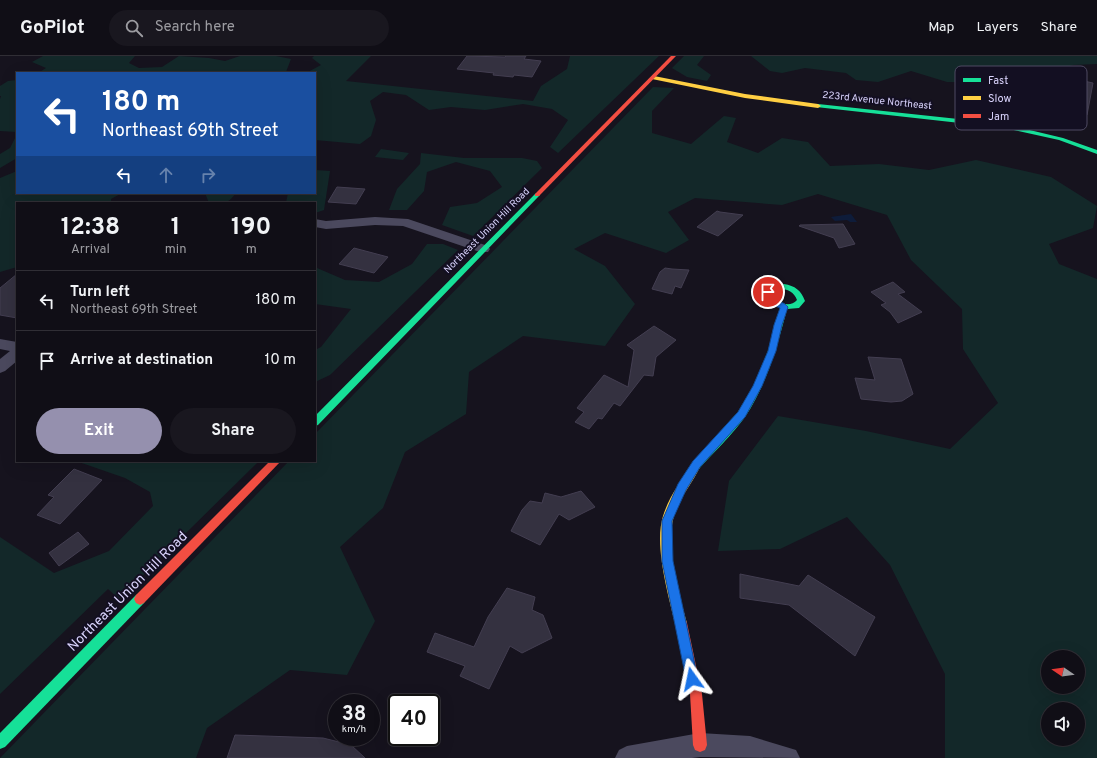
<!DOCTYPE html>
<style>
body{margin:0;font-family:Overpass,sans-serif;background:#19171f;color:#f1f3f6;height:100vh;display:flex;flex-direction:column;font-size:15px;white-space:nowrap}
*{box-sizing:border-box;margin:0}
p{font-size:13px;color:#9c9ca1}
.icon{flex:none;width:22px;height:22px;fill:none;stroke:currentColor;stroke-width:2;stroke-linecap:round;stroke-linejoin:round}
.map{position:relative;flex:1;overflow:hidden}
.drawer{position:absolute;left:16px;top:146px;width:300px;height:260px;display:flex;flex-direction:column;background:#100e16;border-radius:0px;box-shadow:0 4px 16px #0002,0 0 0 1px #302e35}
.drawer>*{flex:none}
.top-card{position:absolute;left:16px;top:16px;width:300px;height:122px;border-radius:0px;box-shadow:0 4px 16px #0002,0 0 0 1px #302e35;background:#1a4fa0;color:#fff;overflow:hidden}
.needle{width:26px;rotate:283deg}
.fabs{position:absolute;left:1041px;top:594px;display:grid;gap:8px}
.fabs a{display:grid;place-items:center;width:44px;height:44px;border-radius:50%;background:#100e16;box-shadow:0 4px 16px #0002,0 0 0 1px #302e35;font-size:20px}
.speed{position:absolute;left:328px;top:638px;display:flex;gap:8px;font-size:20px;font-weight:700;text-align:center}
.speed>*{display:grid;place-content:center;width:52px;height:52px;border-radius:50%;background:#100e16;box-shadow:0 4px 16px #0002,0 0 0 1px #302e35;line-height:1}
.speed small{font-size:10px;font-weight:400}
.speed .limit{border:2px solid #111;border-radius:6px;background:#fff;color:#111}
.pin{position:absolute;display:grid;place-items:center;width:34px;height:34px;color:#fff;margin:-17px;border:2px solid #fff;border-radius:50%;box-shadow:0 1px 4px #0007}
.me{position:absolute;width:44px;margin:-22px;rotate:348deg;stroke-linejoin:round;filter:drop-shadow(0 0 3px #0008)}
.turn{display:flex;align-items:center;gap:14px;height:84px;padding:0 20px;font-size:18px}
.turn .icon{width:52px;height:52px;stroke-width:2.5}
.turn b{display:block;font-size:28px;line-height:34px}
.lanes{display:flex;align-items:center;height:38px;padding:0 20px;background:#0003;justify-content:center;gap:20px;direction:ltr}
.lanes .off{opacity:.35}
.eta{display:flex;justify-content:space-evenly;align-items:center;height:68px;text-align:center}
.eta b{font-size:24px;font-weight:700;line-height:28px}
.button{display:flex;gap:8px;margin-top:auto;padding:8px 20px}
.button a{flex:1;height:46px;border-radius:24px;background:#9590ae;color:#fff;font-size:16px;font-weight:700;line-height:46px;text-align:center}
.button a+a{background:#19171f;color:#f1f3f6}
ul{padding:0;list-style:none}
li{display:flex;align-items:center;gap:12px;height:60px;padding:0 20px;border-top:1px solid #302e35}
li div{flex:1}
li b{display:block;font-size:15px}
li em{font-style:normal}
header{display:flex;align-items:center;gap:24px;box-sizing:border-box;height:56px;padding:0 20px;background:#100e16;border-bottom:1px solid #302e35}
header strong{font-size:19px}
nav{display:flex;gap:22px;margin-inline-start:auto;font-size:14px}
.search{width:280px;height:36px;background:#19171f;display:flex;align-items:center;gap:10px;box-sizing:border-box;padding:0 14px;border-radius:22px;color:#9c9ca1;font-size:15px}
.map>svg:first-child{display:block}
.green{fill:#132829;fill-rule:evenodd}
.water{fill:#0e1c3a}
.building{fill:#343140;stroke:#433e51}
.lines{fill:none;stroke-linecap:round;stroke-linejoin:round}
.street{fill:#4b495e;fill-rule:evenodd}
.fast{fill:#16e098;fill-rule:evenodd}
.slow{fill:#ffcf43;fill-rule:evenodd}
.jam{fill:#f24e42;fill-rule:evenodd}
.route{fill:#1a73e8;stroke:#114b97}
.labels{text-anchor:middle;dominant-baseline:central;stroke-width:4;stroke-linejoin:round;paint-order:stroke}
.far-street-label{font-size:10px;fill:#d9d3fc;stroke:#130f22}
.near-street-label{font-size:14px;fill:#d9d3fc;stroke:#130f22}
.key{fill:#130f22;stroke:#4e4a63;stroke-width:1}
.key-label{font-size:11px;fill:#d9d3fc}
</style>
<header>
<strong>GoPilot</strong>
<div class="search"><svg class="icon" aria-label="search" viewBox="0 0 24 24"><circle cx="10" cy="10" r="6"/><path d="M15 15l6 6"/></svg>Search here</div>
<nav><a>Map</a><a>Layers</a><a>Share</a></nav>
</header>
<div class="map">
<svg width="1097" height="702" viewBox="0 0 1097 702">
<rect width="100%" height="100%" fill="#16131e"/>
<g class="green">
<path d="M43,0H135L129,7L139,12L162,11L179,0L209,2L225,5L240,0H276L291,3L286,16L292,17H38L46,12L32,6Z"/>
<path d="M314,0H371L346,25L533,45L541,30L567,13L570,0H659L558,97L550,91L568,64L552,53L523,48L485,54L451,51L429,54L406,39L383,36L370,45L376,64L371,80L360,88L315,84V17H306L321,9L312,2Z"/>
<path d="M684,0H704L697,9L711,19L707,25L687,21L672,12Z"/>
<path d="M751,0H1097V8L1073,9L1045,18L1055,33L1040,35L1008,27L947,26L911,15L878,26L856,24L846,17L805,12L782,17L770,15Z"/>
<path d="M17,24V76L0,75V43L1,40H0V30L8,25Z"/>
<path d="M653,31L674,32L652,55V77L691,88L724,60L736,62L727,86L758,97L782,82L808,86L830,110L879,108L929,114L976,104L1051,121L1097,150L1093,172L1049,188L1059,208L1097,223V702H945V618L890,509L847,461L780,493L718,495L729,425L778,360L866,375L950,393L998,347L963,293L962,253L911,204L887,159L818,138L782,149L695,142L668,156L689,184L666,197L605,177L574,193L605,210L635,248L605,290L523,280L469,316L466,358L405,396L383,452L340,491L375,565L347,619L290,614L207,672L196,702H0L289,405H315V378ZM1048,601H1078V631H1048ZM1048,653H1078V683H1048Z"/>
<path d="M17,78V102L0,112V98L10,92Z"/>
<path d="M381,93L409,97L403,104L375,101Z"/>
<path d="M421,97L464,102H522L537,105L542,112L473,180L442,169L450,151L477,147L502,131L490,115L456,106L427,116L424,135L407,154H389L397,133L420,108Z"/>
<path d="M315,114L330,115L324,154L315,157V147H286L288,137H315Z"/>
<path d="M17,115V137H122L111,143V147H17V211L0,216V122Z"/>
<path d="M205,137H236C227,149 223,147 209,147Z"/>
<path d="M427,188H443L458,194L330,319L315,326V294L321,291L351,253L315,248V214L317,212L345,224L379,226L412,208Z"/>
<path d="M76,405H259L119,543L108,533L0,638V481L54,517L109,495L153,450L150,436L125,422Z"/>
</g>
<path class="water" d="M851,158L857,166H850L847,164L835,165L831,161Z"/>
<g class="building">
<path d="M467,0L505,1L506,0H526L524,3L541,5L532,21L514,19L513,21L493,19L494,17L457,13Z"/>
<path d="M1070,22L1093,27L1087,59L1073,53L1061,52Z"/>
<path d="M337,131L365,133L356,148L328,146Z"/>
<path d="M717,155L720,156L743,159L718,180L697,171Z"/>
<path d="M843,168L855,188L839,192L834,182L799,170L800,169Z"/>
<path d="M354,192L388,201L374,217L339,208Z"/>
<path d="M665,212L672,213L689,214L681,232L675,230L672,238L652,233L660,216Z"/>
<path d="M17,218V262L0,259V232Z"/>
<path d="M893,226L905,236L898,238L922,256L898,267L890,256L881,249L886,247L871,236Z"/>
<path d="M654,270L676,284L656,301L653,320L644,319L620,350L614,347L602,363L598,362L589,373L575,366L584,356L577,352L604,319L628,331L634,294L627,289Z"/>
<path d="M868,301L901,303L913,338L902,345L891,346L861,343L855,322L875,324Z"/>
<path d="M74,413L102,424L60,468L37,459L54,441L48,439Z"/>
<path d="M581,435L595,451L569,464L559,458L540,489L511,475L522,454L530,445L542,447L545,437L561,441Z"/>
<path d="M78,476L89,488L59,510L49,497Z"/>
<path d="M740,518L799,530L808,519L875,561L855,600L789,549L740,542Z"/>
<path d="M507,532L535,541L532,554L543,559L552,582L522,597L510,590L489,633L460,620L465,610L427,596L435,577L474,591L488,561Z"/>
<path d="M235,679L323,682L351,689L365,702H227Z"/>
</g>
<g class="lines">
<g class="street">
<path d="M375,161L408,163L488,190L490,193L488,196H480L403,170L375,169L326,173L315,171V163L326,165Z"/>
<path d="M0,283L17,286V305L5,315L0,317V303L10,295L0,293Z"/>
<path d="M700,677L750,680L796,694L800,702L700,701L692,702H615L619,694L627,690Z"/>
</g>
<g class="fast">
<path d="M818,48L1005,68L1063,82L1097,94V98L1059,84L1005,72L816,51L815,50Z"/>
<path d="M537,137L540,139L539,140L318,369L315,370V360L535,138Z"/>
<path d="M784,228C795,230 801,234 805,245L799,252L787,253C777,291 767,328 745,361C732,379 713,397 698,414L695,415L692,414L690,411L692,408L738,356L754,329L768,295L780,252L770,247L763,239L767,231ZM779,233C788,233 794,236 797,244C789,253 777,246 771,239L773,235Z"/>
<path d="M140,537L144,539L146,543L144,547L5,691L0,693V677L136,539Z"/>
</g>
<g class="slow">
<path d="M654,20L745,38L818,48L821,50L818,52L745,42L652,23L651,22Z"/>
<path d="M695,407L698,408L700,411C692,428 679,442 674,460C665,489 679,538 687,567L685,571L681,573L677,571L675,567C668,538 654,489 663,460C669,441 681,424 692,408Z"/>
</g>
<g class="jam">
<path d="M671,0H676L539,140H535V138Z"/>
<path d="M270,405H281L144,547L140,549L136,547L134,543L136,539Z"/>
<path d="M681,561L685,563L687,567L702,638L707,689L705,694L700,696L695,694L693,689L690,638L675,567L677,563Z"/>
</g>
</g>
<path class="route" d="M768,233L770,234C776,249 780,242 788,251L782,269L776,295L762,330L745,361L700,411L686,434L672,465L673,505L698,623L697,627L692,629L688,627L686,623L662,505V465L678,428L693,405L738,356L753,330L768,295L774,269L780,252C772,249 763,245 764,236Z"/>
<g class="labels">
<g class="far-street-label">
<text transform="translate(877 45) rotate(6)">223rd Avenue Northeast</text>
<text transform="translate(487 175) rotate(-45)">Northeast Union Hill Road</text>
</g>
<g class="near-street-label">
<text transform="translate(128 536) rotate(-45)">Northeast Union Hill Road</text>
</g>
</g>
<rect x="955" y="10" width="132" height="64" rx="6" class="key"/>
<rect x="963" y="22" width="18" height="4" fill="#16e098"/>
<rect x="963" y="40" width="18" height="4" fill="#ffcf43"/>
<rect x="963" y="58" width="18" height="4" fill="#f24e42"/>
<g class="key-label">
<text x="988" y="28">Fast</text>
<text x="988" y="46">Slow</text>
<text x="988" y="64">Jam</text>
</g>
</svg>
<div class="fabs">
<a><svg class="needle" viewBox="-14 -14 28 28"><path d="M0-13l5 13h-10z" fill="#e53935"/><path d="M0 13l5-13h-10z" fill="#9c9ca1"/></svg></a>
<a><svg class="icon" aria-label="sound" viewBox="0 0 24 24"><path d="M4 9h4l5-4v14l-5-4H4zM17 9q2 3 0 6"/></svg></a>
</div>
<div class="speed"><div>38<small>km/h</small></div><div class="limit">40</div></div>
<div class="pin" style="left:768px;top:236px;background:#d93025"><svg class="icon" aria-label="arrive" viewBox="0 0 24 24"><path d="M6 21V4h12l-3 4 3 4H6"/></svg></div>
<svg class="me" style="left:692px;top:623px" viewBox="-20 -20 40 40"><path d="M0-17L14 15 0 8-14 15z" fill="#1a73e8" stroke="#fff" stroke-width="4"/></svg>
<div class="top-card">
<div class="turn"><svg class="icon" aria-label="left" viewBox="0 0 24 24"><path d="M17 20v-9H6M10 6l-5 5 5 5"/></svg><div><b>180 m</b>Northeast 69th Street</div></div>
<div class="lanes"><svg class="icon" aria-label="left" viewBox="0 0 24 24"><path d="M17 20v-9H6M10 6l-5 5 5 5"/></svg><svg class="icon off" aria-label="ahead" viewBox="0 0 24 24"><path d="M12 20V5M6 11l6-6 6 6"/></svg><svg class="icon off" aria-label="right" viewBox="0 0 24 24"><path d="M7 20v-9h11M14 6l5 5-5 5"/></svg></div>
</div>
<section class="drawer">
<div class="eta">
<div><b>12:38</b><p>Arrival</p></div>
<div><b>1</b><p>min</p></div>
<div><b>190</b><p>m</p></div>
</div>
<ul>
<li><svg class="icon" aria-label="left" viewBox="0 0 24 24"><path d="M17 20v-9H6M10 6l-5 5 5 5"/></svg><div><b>Turn left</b><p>Northeast 69th Street</p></div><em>180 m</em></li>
<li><svg class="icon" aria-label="arrive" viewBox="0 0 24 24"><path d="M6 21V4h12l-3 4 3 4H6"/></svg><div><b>Arrive at destination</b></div><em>10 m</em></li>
</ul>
<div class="button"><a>Exit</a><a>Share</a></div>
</section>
</div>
